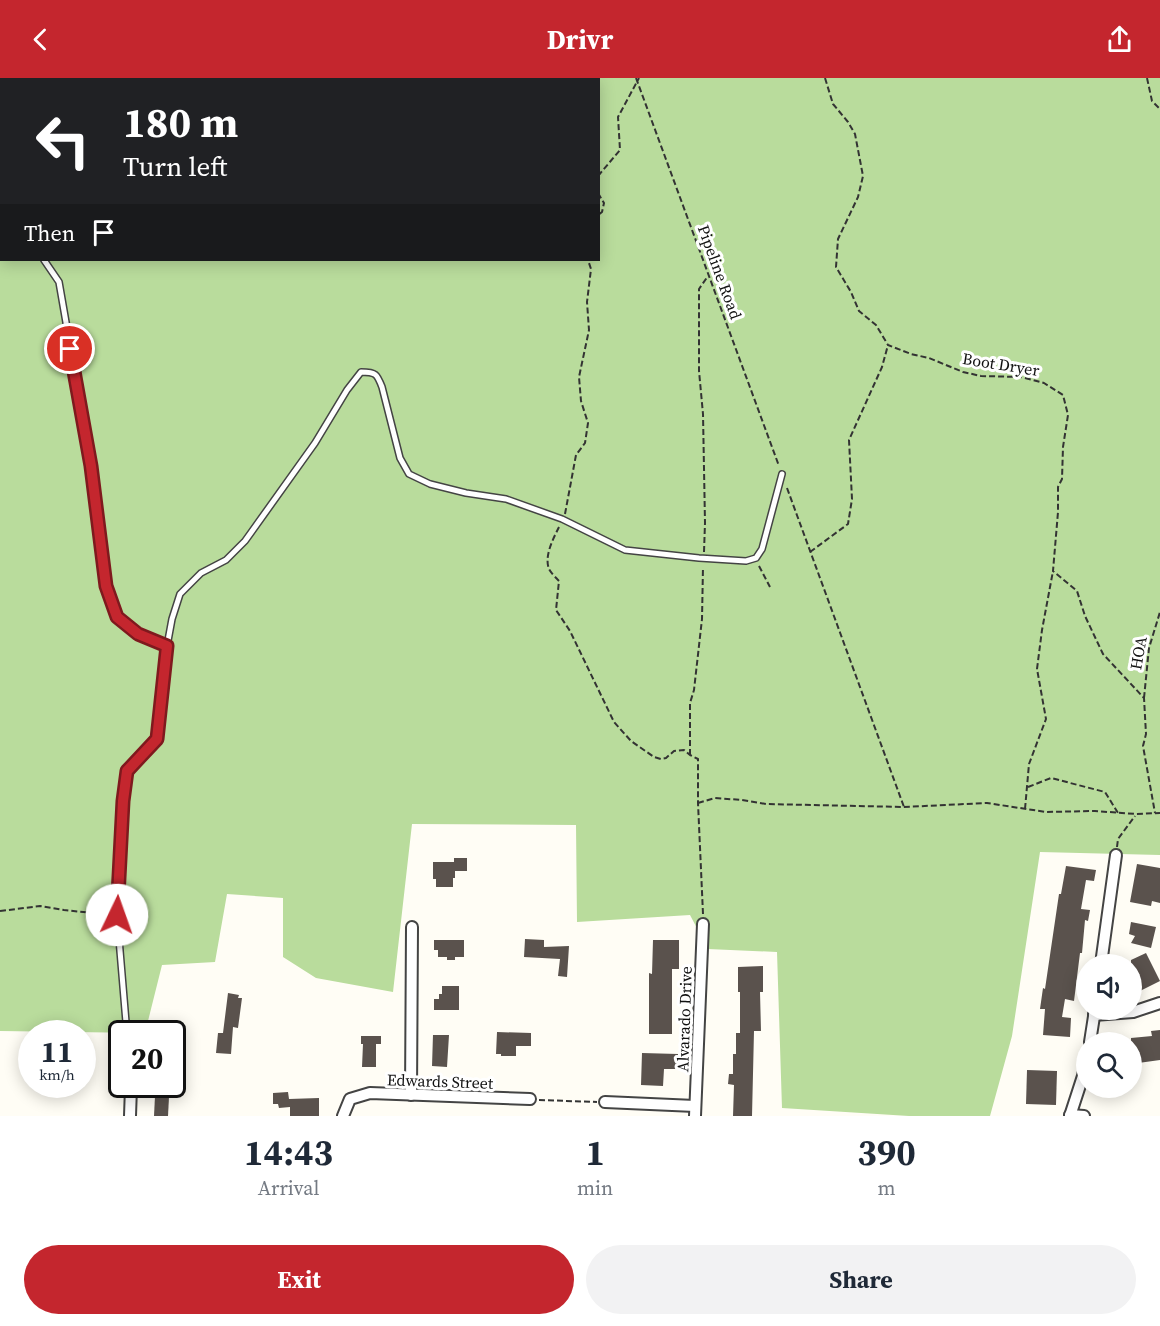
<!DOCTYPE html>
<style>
body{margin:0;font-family:"Source Serif 4",serif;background:#f2f2f3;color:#1f2937;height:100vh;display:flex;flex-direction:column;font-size:22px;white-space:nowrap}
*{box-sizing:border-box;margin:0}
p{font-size:20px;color:#747a83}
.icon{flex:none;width:33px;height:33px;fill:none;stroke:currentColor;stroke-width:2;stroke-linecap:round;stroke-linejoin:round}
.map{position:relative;height:1038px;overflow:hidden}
.sheet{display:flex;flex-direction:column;background:#fff;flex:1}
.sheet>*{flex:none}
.guide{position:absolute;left:0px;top:0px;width:600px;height:183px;box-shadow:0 3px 15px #0003;background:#202124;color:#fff;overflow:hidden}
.fabs{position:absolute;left:1076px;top:876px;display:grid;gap:12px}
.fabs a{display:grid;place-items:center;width:66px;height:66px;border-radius:50%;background:#fff;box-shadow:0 3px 15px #0003;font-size:30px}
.speed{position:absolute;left:18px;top:942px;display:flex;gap:12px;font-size:30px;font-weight:700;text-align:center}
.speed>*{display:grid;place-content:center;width:78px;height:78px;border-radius:50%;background:#fff;box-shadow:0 3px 15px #0003;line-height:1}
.speed small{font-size:15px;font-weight:400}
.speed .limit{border:3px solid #111;border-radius:9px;background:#fff;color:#111}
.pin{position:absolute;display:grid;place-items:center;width:51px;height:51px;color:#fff;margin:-26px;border:3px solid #fff;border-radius:50%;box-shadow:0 2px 6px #0007}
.me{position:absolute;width:66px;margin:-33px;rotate:3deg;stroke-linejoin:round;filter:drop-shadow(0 0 4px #0008)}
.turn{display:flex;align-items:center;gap:21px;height:126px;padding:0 24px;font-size:27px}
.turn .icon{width:78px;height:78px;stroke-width:2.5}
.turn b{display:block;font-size:42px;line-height:51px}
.then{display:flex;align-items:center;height:57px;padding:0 24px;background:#0003;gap:12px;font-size:22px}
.eta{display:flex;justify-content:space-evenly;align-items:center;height:102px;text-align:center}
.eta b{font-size:36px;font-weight:700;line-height:42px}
.primary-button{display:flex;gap:12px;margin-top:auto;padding:12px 24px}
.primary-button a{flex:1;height:69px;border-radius:36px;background:#c4262e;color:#fff;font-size:24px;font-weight:700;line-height:69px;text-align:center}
.primary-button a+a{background:#f2f2f3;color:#1f2937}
header{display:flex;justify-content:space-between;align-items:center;height:78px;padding:0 24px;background:#c4262e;color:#fff;font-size:27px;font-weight:700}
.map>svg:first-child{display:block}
.forest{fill:#b9dc9c;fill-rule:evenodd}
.building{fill:#5a524d}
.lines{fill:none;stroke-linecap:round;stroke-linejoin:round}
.service-casing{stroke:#444;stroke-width:8}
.minor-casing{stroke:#444;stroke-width:14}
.path{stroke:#333;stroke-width:2;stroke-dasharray:6 3;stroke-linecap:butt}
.service{stroke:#fff;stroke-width:5}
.minor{stroke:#fff;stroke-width:10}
.route-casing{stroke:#7f191e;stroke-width:15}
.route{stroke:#c4262e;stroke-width:10}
.labels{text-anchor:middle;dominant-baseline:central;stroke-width:6;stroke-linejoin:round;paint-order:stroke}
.street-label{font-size:16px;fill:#111;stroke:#fff}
</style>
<header><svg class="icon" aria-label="back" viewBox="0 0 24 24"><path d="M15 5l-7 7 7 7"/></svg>Drivr<svg class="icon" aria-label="share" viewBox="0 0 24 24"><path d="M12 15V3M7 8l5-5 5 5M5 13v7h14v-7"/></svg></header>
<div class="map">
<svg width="1160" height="1038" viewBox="0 0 1160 1038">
<rect width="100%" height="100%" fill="#fffdf5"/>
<path class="forest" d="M0,0H1160V777L1040,774L1012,958L990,1038H909L782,1030L777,874L708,871L690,837L577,844L576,747L412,746L393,914L316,900L283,879V820L227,816L215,884L162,887L145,955L0,953ZM2,2H598V182H2Z"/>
<g class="building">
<path d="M454,780H467V793H455V800H453V809H436V801H433V784H454Z"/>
<path d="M1137,786L1160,790V825L1152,823L1151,828L1130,824Z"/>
<path d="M1066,788L1096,792L1094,803L1086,802L1081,831L1090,832L1088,843L1085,842L1082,875H1080L1074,923L1065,921L1062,939L1071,940L1070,959L1043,957L1045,931H1040L1043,910L1045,911L1059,816H1061Z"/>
<path d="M1131,844L1156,849L1151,870L1131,865L1135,858L1129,856Z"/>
<path d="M525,861L544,862V869L569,868L567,899L558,898L560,881L524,879Z"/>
<path d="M434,862H464V879H455V882H447V879H438V872H434Z"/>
<path d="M653,862H679V891H672V956H649V895L652,896Z"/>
<path d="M1146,875L1160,903L1136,915L1131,905V882Z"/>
<path d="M763,888V914H760L761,953H754L752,1038H733L734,1007L728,1006L729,996H733V976H736V955H740V914H738V889Z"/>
<path d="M442,908H459V932H434V921H439V916H442Z"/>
<path d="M228,915L239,917L238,920H242L238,950L233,949L231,976L216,975L218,955H223Z"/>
<path d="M1160,952V982L1131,986V960L1152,958L1151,953Z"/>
<path d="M497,954L531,955V968H516V978H501V976H496Z"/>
<path d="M433,957H449L447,989L432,988Z"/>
<path d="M361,958H381V966H376V989H362L363,966H361Z"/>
<path d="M642,975L678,976L677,991H664L663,1008L641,1007Z"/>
<path d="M1027,992L1057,993L1056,1027L1026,1026Z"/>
<path d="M288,1014L289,1021L319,1020V1038H290V1029L279,1030L278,1026H273V1015Z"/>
<path d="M155,1018L169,1019L168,1038H154Z"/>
</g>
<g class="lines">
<g class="service-casing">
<g id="service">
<path d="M44,182L59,204L91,388L106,508L117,539L138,556L167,568"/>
<path d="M127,956L117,837L123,723L127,693L157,661L167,568L172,541L180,516L201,495L226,482L245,463L315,365L347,312L361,294C376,294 377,296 382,309L400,380L409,396L430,406L466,415L506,421L562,441L625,472L699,480L746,483L756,480L762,471L782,396"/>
</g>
</g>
<g class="minor-casing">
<g id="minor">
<path d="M1101,886L1116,777"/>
<path d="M1094,937L1133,934L1160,925"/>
<path d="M1090,964L1095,932"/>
<path d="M411,1017L412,849"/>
<path d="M605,1024L695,1028"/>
<path d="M1070,1037L1084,1038"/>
<path d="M130,1038L131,1009"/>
<path d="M343,1038L350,1021L370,1015L530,1021"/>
<path d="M695,1038L703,846"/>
<path d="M1070,1038L1083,998L1086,983"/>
</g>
</g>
<g class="path">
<path d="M580,0V2"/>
<path d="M636,0L779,388"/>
<path d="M825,0L833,26L848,44L855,56L863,98L858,119L838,161L836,189L851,214L859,233L876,247L888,267L911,276L929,280L963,294L981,298L1021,299L1044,305L1063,317L1068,337L1063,369L1062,401L1058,409V434L1053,493L1077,513L1085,538L1103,576L1144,620L1146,656L1143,668L1155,735"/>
<path d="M1147,0L1152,23L1160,31"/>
<path d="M282,2V0"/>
<path d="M457,2L458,0"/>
<path d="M598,98L620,72L618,39L639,0"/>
<path d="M598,115L604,125L602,134L598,137"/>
<path d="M787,410L904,729"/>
<path d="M565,436L576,377L585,365L588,345L581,323L579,299L589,252L587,224L591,191L588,182"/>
<path d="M559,449C553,461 544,478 549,491C551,495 556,500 559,503L556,532L570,553L614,644L631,663L654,679L661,681L666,680L674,673L684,672L690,677L698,681V725L703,836"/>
<path d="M704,474L705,445L703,336L699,293V211L708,198"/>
<path d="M810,474L848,446L852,421L849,362L882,289L888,267"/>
<path d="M759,488L770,509"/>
<path d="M1144,620L1149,570L1160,534"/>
<path d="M690,677V625L694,612L702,541L703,489"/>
<path d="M1028,709L1051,700L1105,714L1118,735"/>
<path d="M698,725L715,720L742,722L766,726L904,729L987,725L1046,734L1095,733L1136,736L1160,735"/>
<path d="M1025,731L1029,686L1046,641L1037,591L1042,552L1053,493"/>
<path d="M1117,769L1118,761L1135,738"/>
<path d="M0,833L40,828L64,832L111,837"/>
<path d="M539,1022L597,1024"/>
</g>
<use href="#service" class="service"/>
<use href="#minor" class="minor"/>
</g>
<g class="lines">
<g class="route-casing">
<path id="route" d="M70,271L91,388L106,508L117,539L138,556L167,568L157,661L127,693L123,723L117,837"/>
</g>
<use href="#route" class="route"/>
</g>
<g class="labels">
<g class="street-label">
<text transform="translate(720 194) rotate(70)">Pipeline Road</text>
<text transform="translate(1001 286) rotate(9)">Boot Dryer</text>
<text transform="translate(1138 575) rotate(-80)">HOA</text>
<text transform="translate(684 941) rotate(-88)">Alvarado Drive</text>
<text transform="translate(440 1003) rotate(2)">Edwards Street</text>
</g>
</g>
</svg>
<div class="fabs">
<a><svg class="icon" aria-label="sound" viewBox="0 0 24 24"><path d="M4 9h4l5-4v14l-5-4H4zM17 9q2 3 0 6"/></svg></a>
<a><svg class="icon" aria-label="search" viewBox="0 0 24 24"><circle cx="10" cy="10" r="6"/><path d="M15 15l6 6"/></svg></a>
</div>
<div class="speed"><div>11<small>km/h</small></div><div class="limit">20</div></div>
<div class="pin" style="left:70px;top:271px;background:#d93025"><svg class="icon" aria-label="arrive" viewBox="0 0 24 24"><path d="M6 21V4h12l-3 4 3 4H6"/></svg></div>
<svg class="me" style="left:117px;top:837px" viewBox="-20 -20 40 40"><circle r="19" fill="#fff"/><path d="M0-13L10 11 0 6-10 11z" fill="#c4262e"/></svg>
<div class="guide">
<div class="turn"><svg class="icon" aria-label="left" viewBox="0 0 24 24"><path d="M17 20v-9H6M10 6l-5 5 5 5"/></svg><div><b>180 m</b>Turn left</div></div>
<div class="then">Then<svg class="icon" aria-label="arrive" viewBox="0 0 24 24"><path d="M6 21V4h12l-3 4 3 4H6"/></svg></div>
</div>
</div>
<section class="sheet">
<div class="eta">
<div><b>14:43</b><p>Arrival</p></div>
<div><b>1</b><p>min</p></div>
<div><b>390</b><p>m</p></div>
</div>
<div class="primary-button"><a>Exit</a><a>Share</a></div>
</section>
